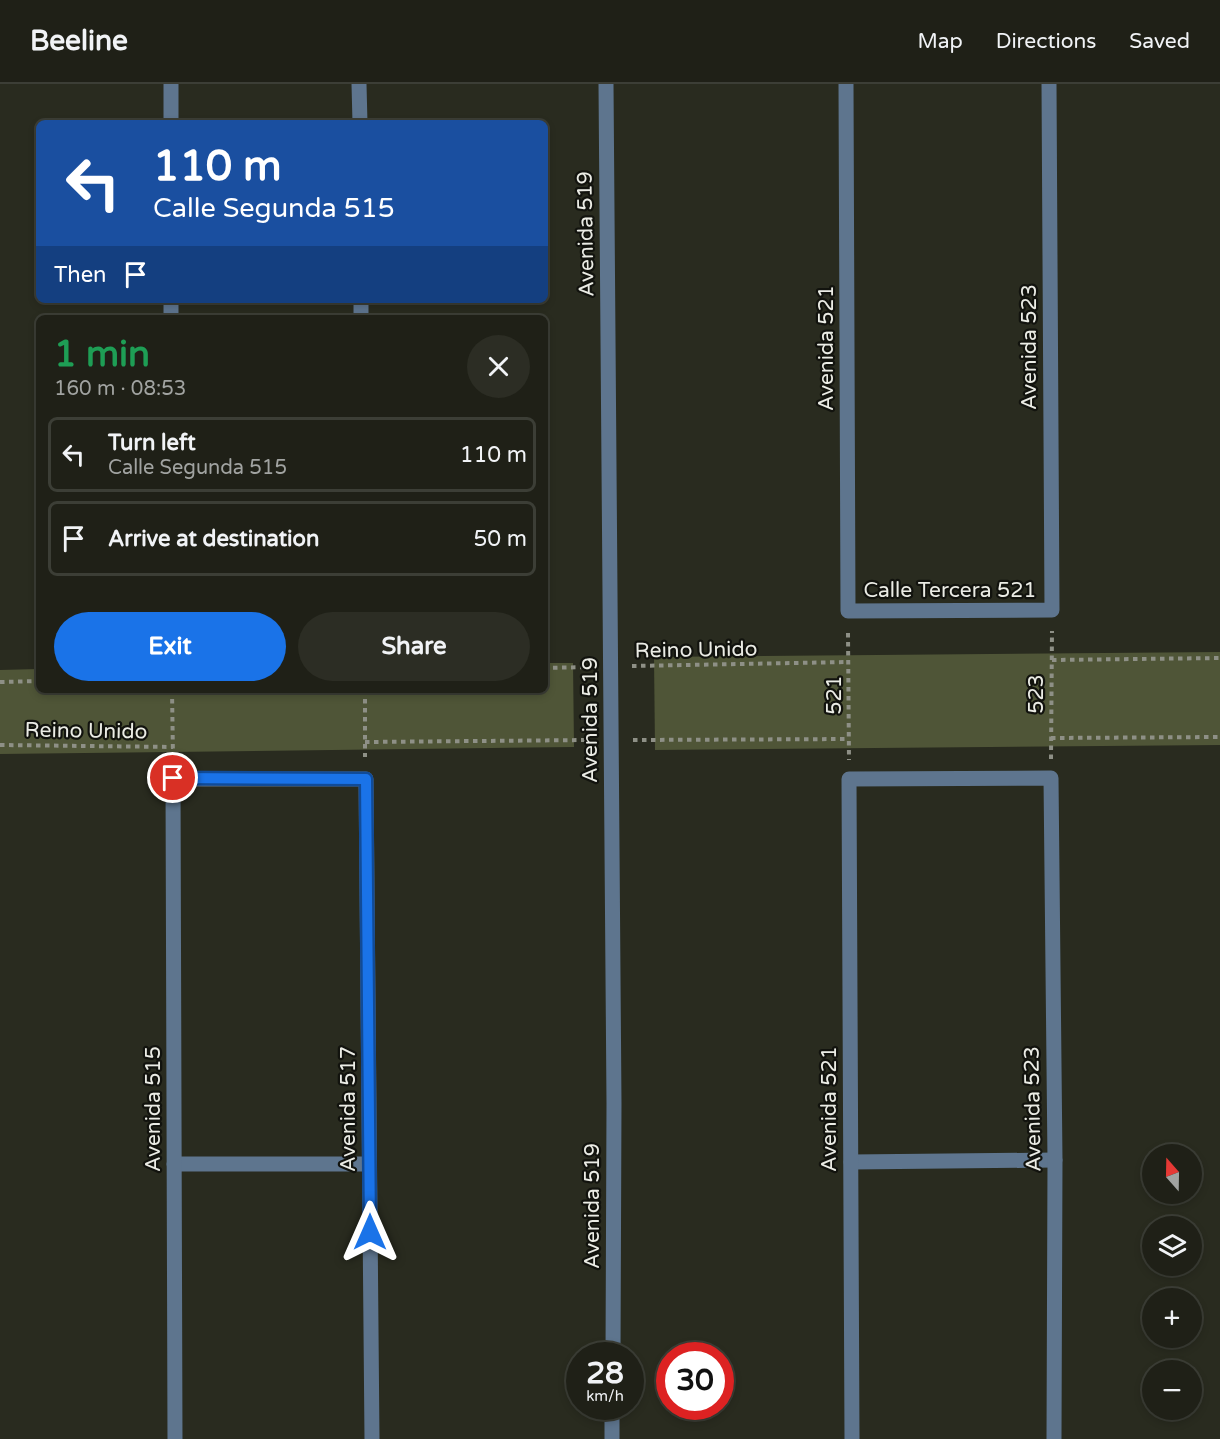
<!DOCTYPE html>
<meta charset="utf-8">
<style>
body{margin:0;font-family:"Varela Round",sans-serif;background:#2c2d24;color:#f1f3f6;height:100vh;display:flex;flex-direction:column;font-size:22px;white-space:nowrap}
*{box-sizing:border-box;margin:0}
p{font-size:20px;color:#a1a3a1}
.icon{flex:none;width:33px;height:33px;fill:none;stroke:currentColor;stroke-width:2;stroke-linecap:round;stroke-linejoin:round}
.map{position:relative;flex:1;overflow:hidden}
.details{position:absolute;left:36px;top:231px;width:512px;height:378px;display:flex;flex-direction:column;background:#1f2017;border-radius:9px;box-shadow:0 3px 9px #0003,0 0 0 2px #3c3e36}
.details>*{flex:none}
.top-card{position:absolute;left:36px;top:36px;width:512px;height:183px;border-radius:9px;box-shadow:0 3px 9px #0003,0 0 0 2px #3c3e36;background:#1a4fa0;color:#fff;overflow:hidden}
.needle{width:39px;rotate:340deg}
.fabs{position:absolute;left:1142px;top:1060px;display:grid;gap:12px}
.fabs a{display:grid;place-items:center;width:60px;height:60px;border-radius:50%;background:#1f2017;box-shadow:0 3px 9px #0003,0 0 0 2px #3c3e36;font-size:30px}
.speed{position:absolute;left:566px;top:1258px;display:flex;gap:12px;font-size:30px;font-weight:700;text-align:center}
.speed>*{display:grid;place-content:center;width:78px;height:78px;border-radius:50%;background:#1f2017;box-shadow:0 3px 9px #0003,0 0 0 2px #3c3e36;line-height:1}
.speed small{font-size:15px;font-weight:400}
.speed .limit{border:9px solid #d22;background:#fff;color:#111}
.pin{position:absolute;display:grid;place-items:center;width:51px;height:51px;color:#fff;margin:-26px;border:3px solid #fff;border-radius:50%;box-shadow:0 2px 6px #0007}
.me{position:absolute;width:66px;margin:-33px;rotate:0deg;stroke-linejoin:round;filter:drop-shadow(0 0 4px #0008)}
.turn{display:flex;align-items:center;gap:21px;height:126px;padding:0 18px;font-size:27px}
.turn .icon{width:78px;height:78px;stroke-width:2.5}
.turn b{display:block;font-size:42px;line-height:51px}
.then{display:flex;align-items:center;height:57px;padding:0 18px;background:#0003;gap:12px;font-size:22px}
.round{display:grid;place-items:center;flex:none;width:63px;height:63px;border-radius:32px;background:#2c2d24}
.summary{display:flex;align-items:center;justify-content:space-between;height:102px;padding:0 18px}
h1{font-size:36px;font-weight:700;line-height:45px;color:#1e9e55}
.button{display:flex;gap:12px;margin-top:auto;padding:12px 18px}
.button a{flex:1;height:69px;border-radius:36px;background:#1a73e8;color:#fff;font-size:24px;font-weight:700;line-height:69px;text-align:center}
.button a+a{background:#2c2d24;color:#f1f3f6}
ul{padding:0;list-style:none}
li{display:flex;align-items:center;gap:18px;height:75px;margin:0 12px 9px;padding:0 6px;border:3px solid #3c3e36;border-radius:9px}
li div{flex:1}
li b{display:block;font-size:22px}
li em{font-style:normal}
header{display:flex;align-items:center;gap:36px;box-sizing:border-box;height:84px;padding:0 30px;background:#1f2017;border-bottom:2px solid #3c3e36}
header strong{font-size:28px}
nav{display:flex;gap:33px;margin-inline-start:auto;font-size:21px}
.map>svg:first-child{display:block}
.green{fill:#4f5537}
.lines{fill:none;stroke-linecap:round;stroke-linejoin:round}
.path{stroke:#8e9086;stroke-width:4;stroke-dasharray:4.5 4.5;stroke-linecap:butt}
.minor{stroke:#5e758e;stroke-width:15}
.route-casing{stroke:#114b97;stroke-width:15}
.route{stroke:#1a73e8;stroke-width:10}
.labels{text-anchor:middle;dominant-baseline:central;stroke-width:4.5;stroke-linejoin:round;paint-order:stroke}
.street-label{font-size:21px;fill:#ebece5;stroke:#12130e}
</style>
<header>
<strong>Beeline</strong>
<nav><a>Map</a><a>Directions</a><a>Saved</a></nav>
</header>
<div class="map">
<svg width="1220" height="1355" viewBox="0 0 1220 1355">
<rect width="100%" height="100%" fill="#292b1f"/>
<g class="green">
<path d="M1220,568V661L655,666L654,573Z"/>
<path d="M545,579H573L574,663L0,670V586L39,585V606H544Z"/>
</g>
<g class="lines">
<g class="path">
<path d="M848,549L849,676"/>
<path d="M1052,576L1220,574"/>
<path d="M632,582L848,578"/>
<path d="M544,584L589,583"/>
<path d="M0,598L39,597"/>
<path d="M172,606L173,674"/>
<path d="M365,606V673"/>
<path d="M1051,654L1220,653"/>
<path d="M633,656L849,655"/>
<path d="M365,658L589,656"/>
<path d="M0,661L173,663"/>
<path d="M1051,675L1052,547"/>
</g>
<g class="minor">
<path d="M171,0V39"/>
<path d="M359,0L360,39"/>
<path d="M606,0L614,1019L613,1272"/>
<path d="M846,0L848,527L1052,526L1049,0"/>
<path d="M171,216V234"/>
<path d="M361,216V234"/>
<path d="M851,1078L1055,1076"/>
<path d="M174,1080H369"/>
<path d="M175,1355L173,695H366L372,1355"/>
<path d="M612,1355V1323"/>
<path d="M852,1355L849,695L1051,694L1055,1076L1054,1355"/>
</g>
</g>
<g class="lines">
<g class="route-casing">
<path id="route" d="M173,694L366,695L370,1148"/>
</g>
<use href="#route" class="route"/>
</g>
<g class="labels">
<g class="street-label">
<text transform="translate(586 150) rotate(-91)">Avenida 519</text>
<text transform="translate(1029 263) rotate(-90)">Avenida 523</text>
<text transform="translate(826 264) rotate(-90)">Avenida 521</text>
<text x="950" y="506">Calle Tercera 521</text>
<text transform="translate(696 566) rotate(-1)">Reino Unido</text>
<text transform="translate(1036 610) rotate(-90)">523</text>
<text transform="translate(834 611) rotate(-90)">521</text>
<text transform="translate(590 636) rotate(-90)">Avenida 519</text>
<text transform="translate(86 647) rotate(1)">Reino Unido</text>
<text transform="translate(153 1025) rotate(-90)">Avenida 515</text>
<text transform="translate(348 1025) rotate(-90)">Avenida 517</text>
<text transform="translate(829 1025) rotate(-90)">Avenida 521</text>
<text transform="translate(1033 1025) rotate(-91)">Avenida 523</text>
<text transform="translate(592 1122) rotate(-90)">Avenida 519</text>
</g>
</g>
</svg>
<div class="fabs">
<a><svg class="needle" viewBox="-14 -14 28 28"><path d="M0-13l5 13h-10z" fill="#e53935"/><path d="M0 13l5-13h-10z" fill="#a1a3a1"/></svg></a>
<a><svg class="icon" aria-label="layers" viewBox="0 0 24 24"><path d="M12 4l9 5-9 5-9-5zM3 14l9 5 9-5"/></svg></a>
<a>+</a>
<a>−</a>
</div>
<div class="speed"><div>28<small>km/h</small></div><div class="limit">30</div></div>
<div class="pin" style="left:173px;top:694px;background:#d93025"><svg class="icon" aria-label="arrive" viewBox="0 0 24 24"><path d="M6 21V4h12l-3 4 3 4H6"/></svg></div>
<svg class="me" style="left:370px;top:1148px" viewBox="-20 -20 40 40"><path d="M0-17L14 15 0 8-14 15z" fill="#1a73e8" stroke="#fff" stroke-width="4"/></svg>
<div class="top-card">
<div class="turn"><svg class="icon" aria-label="left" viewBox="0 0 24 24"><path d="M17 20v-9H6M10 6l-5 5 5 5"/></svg><div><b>110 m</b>Calle Segunda 515</div></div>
<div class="then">Then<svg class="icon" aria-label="arrive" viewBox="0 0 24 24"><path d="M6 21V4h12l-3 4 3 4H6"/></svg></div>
</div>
<section class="details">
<div class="summary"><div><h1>1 min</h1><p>160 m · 08:53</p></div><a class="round"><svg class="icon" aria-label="close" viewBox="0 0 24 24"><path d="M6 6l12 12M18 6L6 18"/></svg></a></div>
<ul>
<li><svg class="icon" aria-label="left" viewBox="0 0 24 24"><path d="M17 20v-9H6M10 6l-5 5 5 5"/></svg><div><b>Turn left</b><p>Calle Segunda 515</p></div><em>110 m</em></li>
<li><svg class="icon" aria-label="arrive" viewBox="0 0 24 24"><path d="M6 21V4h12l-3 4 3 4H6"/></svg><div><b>Arrive at destination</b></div><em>50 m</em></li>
</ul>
<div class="button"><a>Exit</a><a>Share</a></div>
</section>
</div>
